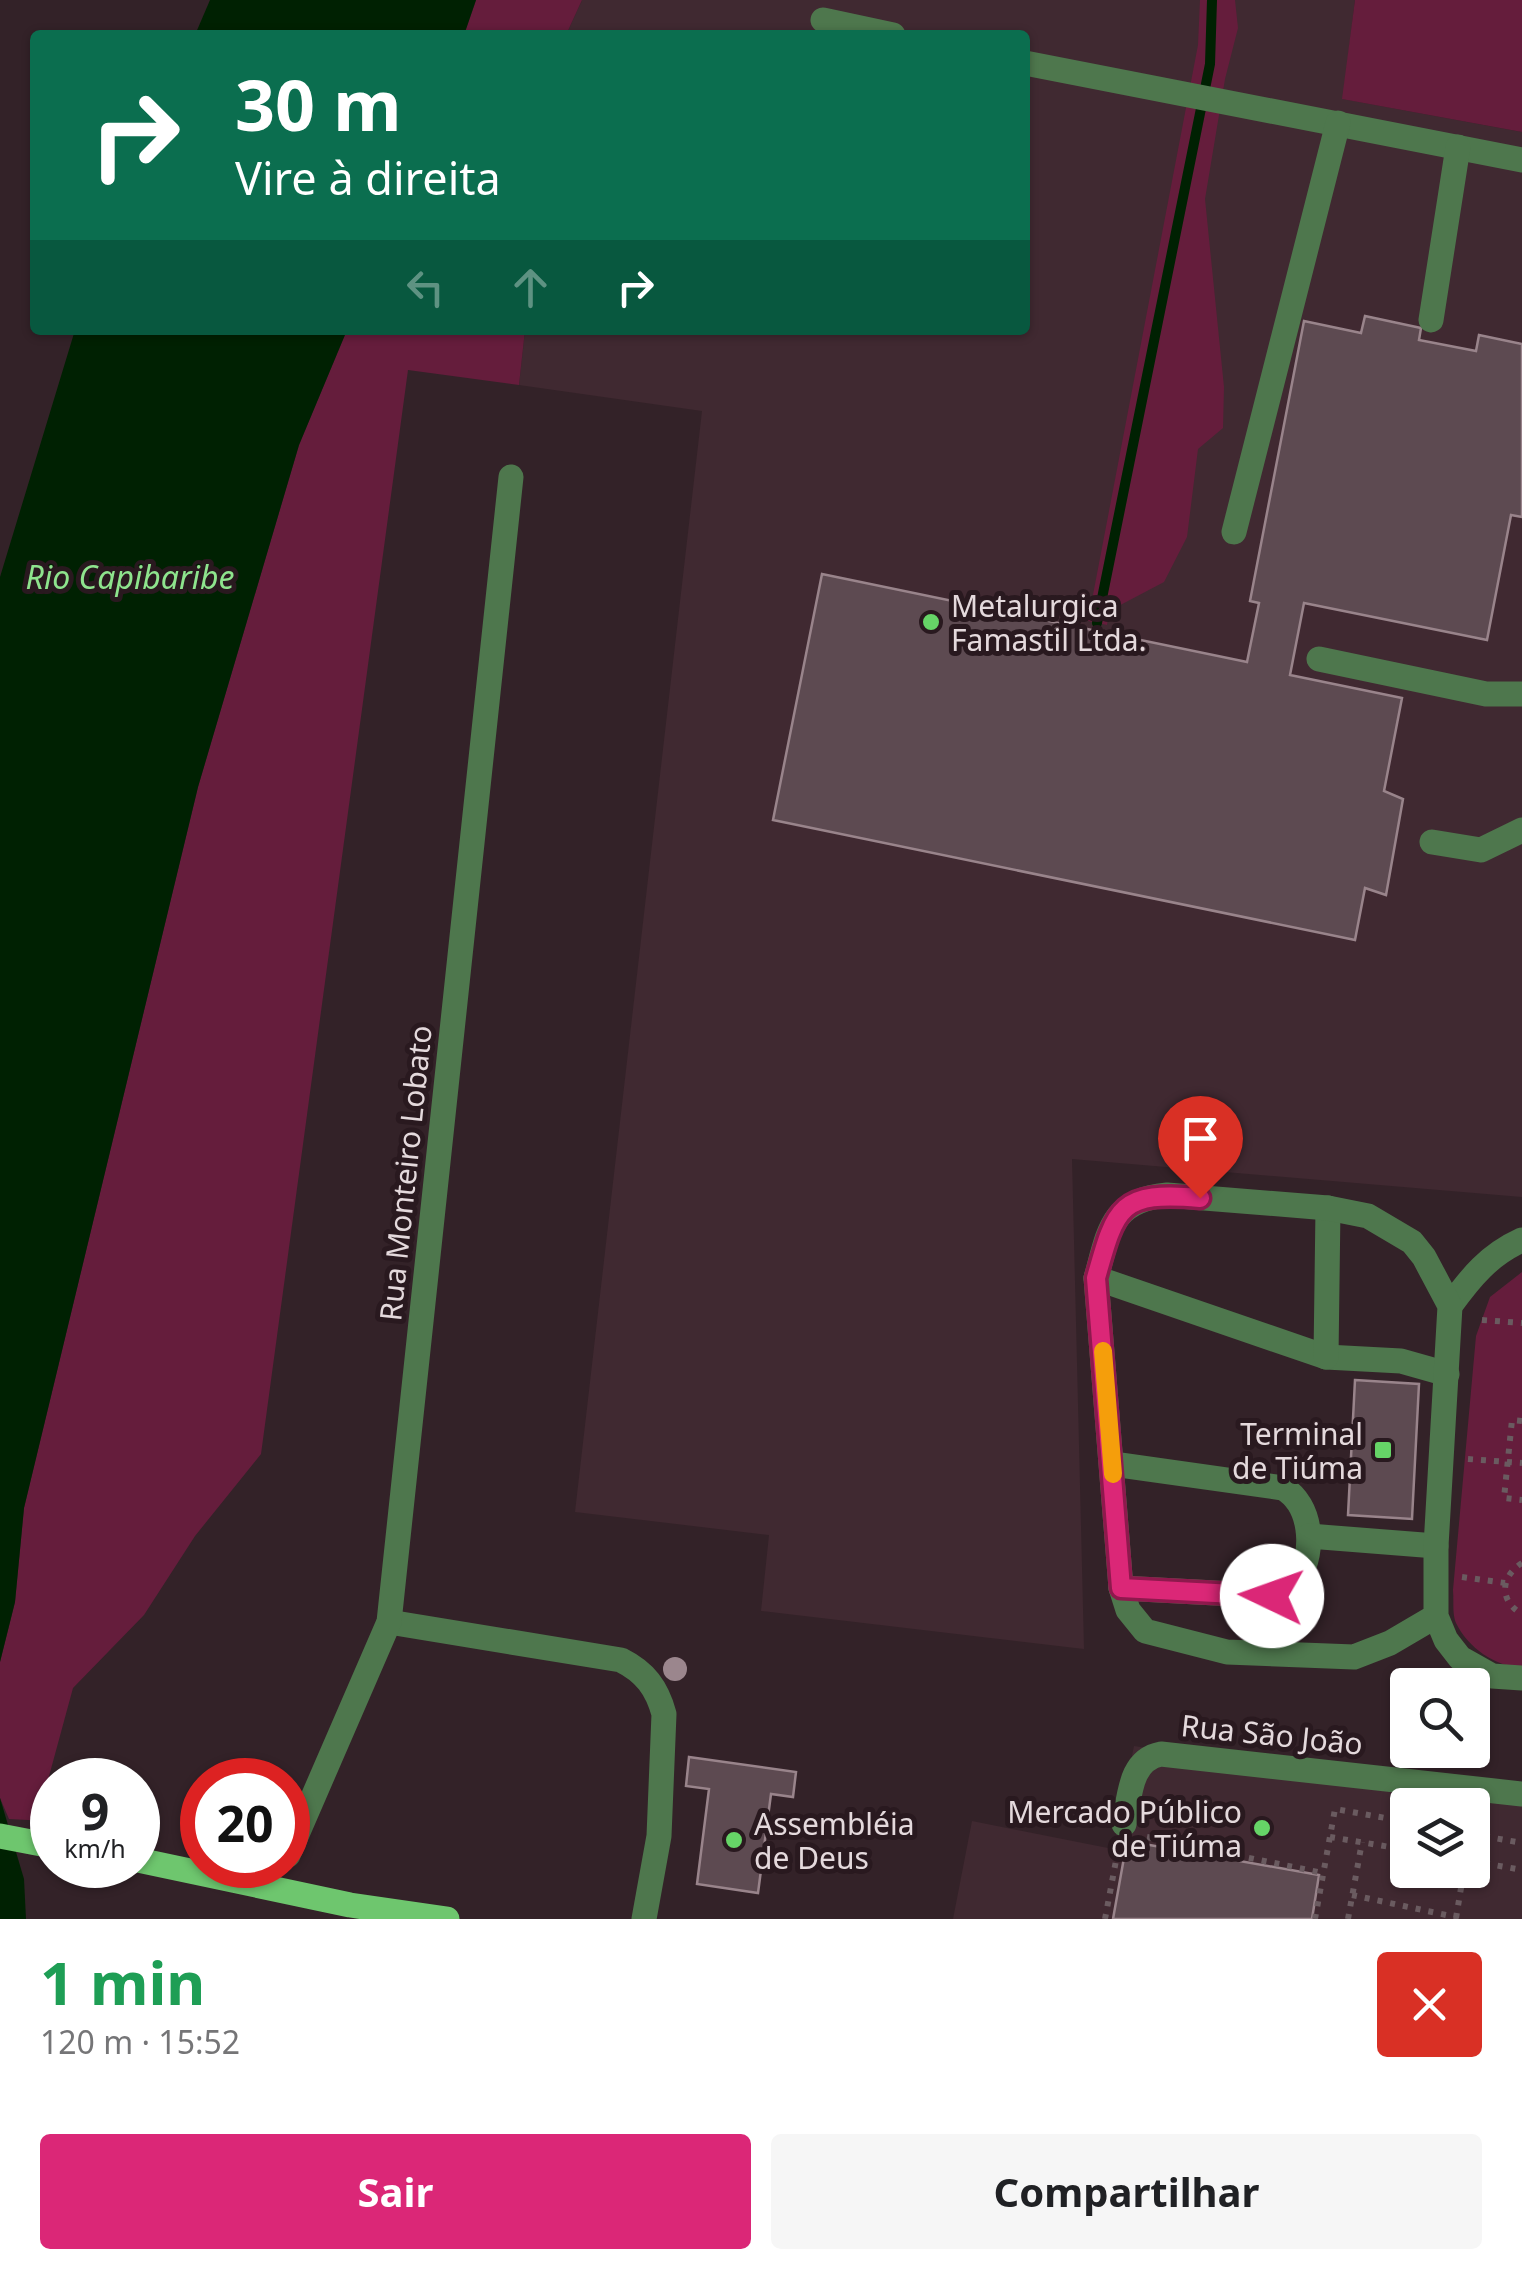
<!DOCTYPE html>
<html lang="pt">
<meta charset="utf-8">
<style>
body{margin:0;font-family:"Noto Sans",sans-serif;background:#f6f6f6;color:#202124;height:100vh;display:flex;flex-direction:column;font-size:38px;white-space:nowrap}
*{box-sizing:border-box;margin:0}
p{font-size:32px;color:#757577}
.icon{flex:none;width:55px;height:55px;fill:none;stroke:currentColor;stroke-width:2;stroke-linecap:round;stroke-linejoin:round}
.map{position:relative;height:1919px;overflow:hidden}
.sheet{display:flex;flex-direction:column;background:#fff;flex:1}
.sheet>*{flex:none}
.banner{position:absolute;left:30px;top:30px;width:1000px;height:305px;border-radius:10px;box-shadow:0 2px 8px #0004;background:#0b6e4f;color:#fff;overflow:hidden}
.buttons{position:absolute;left:1390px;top:1668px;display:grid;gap:20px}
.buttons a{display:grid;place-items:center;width:100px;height:100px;border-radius:10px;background:#fff;box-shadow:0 2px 8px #0004;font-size:50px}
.speed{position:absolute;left:30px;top:1758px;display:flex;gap:20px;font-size:50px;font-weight:700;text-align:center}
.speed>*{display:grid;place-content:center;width:130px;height:130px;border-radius:50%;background:#fff;box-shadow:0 2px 8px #0004;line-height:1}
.speed small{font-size:25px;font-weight:400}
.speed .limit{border:15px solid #d22;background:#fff;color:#111}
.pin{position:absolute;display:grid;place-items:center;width:85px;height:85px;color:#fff;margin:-102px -42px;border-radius:50% 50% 50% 0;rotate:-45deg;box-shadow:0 0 10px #0007}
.pin .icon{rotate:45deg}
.me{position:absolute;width:110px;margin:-55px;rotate:273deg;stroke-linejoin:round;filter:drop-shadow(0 0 8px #0008)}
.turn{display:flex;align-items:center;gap:35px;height:210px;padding:0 40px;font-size:45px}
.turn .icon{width:130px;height:130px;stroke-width:2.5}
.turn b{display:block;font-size:70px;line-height:85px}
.lanes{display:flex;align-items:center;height:95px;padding:0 40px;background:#0003;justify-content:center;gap:50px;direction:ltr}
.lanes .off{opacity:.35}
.round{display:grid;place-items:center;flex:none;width:105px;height:105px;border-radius:10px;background:#f6f6f6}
.overview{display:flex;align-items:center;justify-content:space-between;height:170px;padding:0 40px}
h1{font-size:60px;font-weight:700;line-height:75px;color:#1e9e55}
.cta{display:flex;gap:20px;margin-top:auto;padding:20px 40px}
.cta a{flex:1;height:115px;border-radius:10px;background:#db2777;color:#fff;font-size:40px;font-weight:700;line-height:115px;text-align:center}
.cta a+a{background:#f6f6f6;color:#202124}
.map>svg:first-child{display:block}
.built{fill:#402931;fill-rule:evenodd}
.green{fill:#651d3c}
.water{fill:#002102}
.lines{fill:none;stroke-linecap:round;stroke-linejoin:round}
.stream{stroke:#002102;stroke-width:10}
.building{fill:#5d4a51;stroke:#99848b;stroke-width:2.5}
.path{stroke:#6a5b60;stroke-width:6;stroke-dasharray:5 8;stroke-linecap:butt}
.minor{stroke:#4e774d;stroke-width:25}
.major{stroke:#6ec66e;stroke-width:25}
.tree{fill:#9b868d}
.route-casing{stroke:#8e194d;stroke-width:25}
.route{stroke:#db2777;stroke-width:18}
.slow{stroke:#f59e0b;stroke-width:18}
.poi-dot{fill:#66d467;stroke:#29191f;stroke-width:4}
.labels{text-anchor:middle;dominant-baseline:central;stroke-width:10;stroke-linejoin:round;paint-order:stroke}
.poi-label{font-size:30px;fill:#e4d9dc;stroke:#29191f;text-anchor:start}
.street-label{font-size:30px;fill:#e4d9dc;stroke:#29191f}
.water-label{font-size:32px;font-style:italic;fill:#8ee48d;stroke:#29191f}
</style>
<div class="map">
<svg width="1522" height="1919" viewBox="0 0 1522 1919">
<rect width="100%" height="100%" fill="#332228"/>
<g class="built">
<path d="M582,0H1355L1343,99L1522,132V1197L1072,1159L1084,1649L761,1611L769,1535L575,1512L702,411L519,385L525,330H1025V35H566Z"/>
<path d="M1134,1746L1522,1806V1919H953L972,1821L1113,1849ZM1408,1805H1472V1870H1408Z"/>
</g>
<g class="green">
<path d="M476,0H582L566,35H464Z"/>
<path d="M1200,0H1235L1238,28L1225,79L1205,199L1224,387L1223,428L1198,449L1187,537L1164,582L1109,611L1107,625L1088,621L1198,45Z"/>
<path d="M1355,0H1522V132L1342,99Z"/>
<path d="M347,330H525L519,385L408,370L261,1454L195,1536L144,1615L73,1688L45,1791L46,1821L9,1819L0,1798V1662L15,1602L24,1508L198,787L299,445Z"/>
<path d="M1522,1272V1668C1495,1666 1468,1648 1456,1623C1452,1614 1454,1600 1453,1590L1476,1336L1490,1297Z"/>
</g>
<g class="water">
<path d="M210,0H476L464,35H195Z"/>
<path d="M75,330H347L299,445L198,787L24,1508L15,1602L0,1662V577Z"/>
<path d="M0,1798L24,1879L26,1919H0Z"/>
</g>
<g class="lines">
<path class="stream" d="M1097,623L1210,64L1212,0"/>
</g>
<g class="building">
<path d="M1365,316L1421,328L1419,340L1476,351L1479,335L1522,344V517L1511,515L1487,640L1304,603L1290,675L1402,698L1384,791L1403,799L1386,895L1365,888L1355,940L773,820L822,574L1247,662L1259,603L1250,601L1304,321L1361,333Z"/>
<path d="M1355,1380L1419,1384L1412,1519L1348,1515Z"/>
<path d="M689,1757L796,1772L793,1797L771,1794L758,1893L697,1884L709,1789L686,1786Z"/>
<path d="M1127,1841L1319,1875L1312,1919H1113Z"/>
</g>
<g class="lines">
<g class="path">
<path d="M1482,1320L1522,1323"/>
<path d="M1522,1421L1512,1420L1504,1498L1522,1500"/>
<path d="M1468,1459L1522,1463"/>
<path d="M1522,1563C1500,1577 1499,1601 1522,1614"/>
<path d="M1462,1577L1505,1583"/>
<path d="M1472,1834L1522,1843"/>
<path d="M1147,1837L1323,1873"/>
<path d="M1330,1837L1408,1850"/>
<path d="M1472,1861L1522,1870"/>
<path d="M1352,1895L1465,1919"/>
<path d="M1456,1918L1464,1870"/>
<path d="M1105,1919L1118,1850"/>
<path d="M1315,1919L1335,1809L1408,1822"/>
<path d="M1348,1919L1362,1842"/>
</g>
<g class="minor">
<path d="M823,20L893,35"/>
<path d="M1025,63L1522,160"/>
<path d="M1431,320L1458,147"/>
<path d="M1234,532L1338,123"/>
<path d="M1319,659L1486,694H1522"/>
<path d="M1432,842L1481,850L1522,830"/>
<path d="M1096,1278L1326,1357L1401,1361L1447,1374"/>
<path d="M1450,1306C1471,1277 1489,1255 1522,1240"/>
<path d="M1326,1357L1328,1208"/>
<path d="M1113,1464L1283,1488C1312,1505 1315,1550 1299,1577C1293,1587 1281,1592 1272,1596L1121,1588"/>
<path d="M1309,1536L1436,1546"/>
<path d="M1436,1616L1390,1643L1354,1657L1227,1652L1145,1631L1128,1610L1121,1588L1096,1278C1109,1231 1111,1200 1167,1195L1328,1208L1368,1216L1412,1242L1424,1257L1450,1306L1436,1546V1616L1446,1640L1460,1658L1492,1676L1522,1678"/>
<path d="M389,1622L621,1660C645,1672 657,1688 664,1714L659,1836L644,1919"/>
<path d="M1124,1824C1130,1797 1129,1760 1161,1754L1522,1794"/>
<path d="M288,1855L389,1622L511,477"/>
</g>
<g class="major">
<path d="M0,1836L52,1846"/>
<path d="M138,1860L350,1905L447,1919"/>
</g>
</g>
<circle class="tree" cx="675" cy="1669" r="12"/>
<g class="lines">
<g class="route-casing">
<path id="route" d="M1200,1198C1120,1191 1116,1206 1096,1278L1121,1588L1272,1596"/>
</g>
<use href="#route" class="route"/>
<path class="slow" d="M1103,1351L1113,1474"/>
</g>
<g class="poi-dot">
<circle cx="931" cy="622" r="10"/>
<rect x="1373" y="1440" width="20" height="20" rx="5"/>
<circle cx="1262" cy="1828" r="10"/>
<circle cx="734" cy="1840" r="10"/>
</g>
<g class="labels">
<g class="poi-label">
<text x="951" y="605">Metalurgica<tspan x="951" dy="34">Famastil Ltda.</tspan></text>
<text x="1363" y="1433" text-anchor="end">Terminal<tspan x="1363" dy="34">de Tiúma</tspan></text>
<text x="1242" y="1811" text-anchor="end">Mercado Público<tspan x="1242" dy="34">de Tiúma</tspan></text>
<text x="754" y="1823">Assembléia<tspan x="754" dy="34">de Deus</tspan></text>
</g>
<g class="street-label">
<text transform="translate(405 1173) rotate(-84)">Rua Monteiro Lobato</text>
<text transform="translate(1272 1734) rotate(6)">Rua São João</text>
</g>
<g class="water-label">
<text x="130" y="576">Rio Capibaribe</text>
</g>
</g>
</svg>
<div class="buttons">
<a><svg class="icon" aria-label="search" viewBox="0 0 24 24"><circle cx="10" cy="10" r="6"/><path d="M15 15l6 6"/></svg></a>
<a><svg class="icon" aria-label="layers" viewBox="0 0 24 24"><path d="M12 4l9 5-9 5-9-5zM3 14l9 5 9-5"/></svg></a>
</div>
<div class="speed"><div>9<small>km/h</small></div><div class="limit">20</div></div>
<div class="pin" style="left:1200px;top:1198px;background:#d93025"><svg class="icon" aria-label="arrive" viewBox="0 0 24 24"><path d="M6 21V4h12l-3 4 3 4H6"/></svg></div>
<svg class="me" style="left:1272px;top:1596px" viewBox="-20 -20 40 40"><circle r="19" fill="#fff"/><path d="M0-13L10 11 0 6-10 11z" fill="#db2777"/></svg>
<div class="banner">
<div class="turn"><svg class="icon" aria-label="right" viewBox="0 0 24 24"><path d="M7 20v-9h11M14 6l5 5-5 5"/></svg><div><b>30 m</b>Vire à direita</div></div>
<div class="lanes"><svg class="icon off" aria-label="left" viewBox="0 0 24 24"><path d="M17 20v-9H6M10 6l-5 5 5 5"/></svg><svg class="icon off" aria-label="ahead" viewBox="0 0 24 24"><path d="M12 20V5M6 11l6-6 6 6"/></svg><svg class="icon" aria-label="right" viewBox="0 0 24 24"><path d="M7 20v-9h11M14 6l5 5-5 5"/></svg></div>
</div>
</div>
<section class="sheet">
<div class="overview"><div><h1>1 min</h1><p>120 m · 15:52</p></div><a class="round" style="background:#d93025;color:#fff"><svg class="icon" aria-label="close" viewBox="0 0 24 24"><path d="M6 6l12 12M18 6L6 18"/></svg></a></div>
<div class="cta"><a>Sair</a><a>Compartilhar</a></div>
</section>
